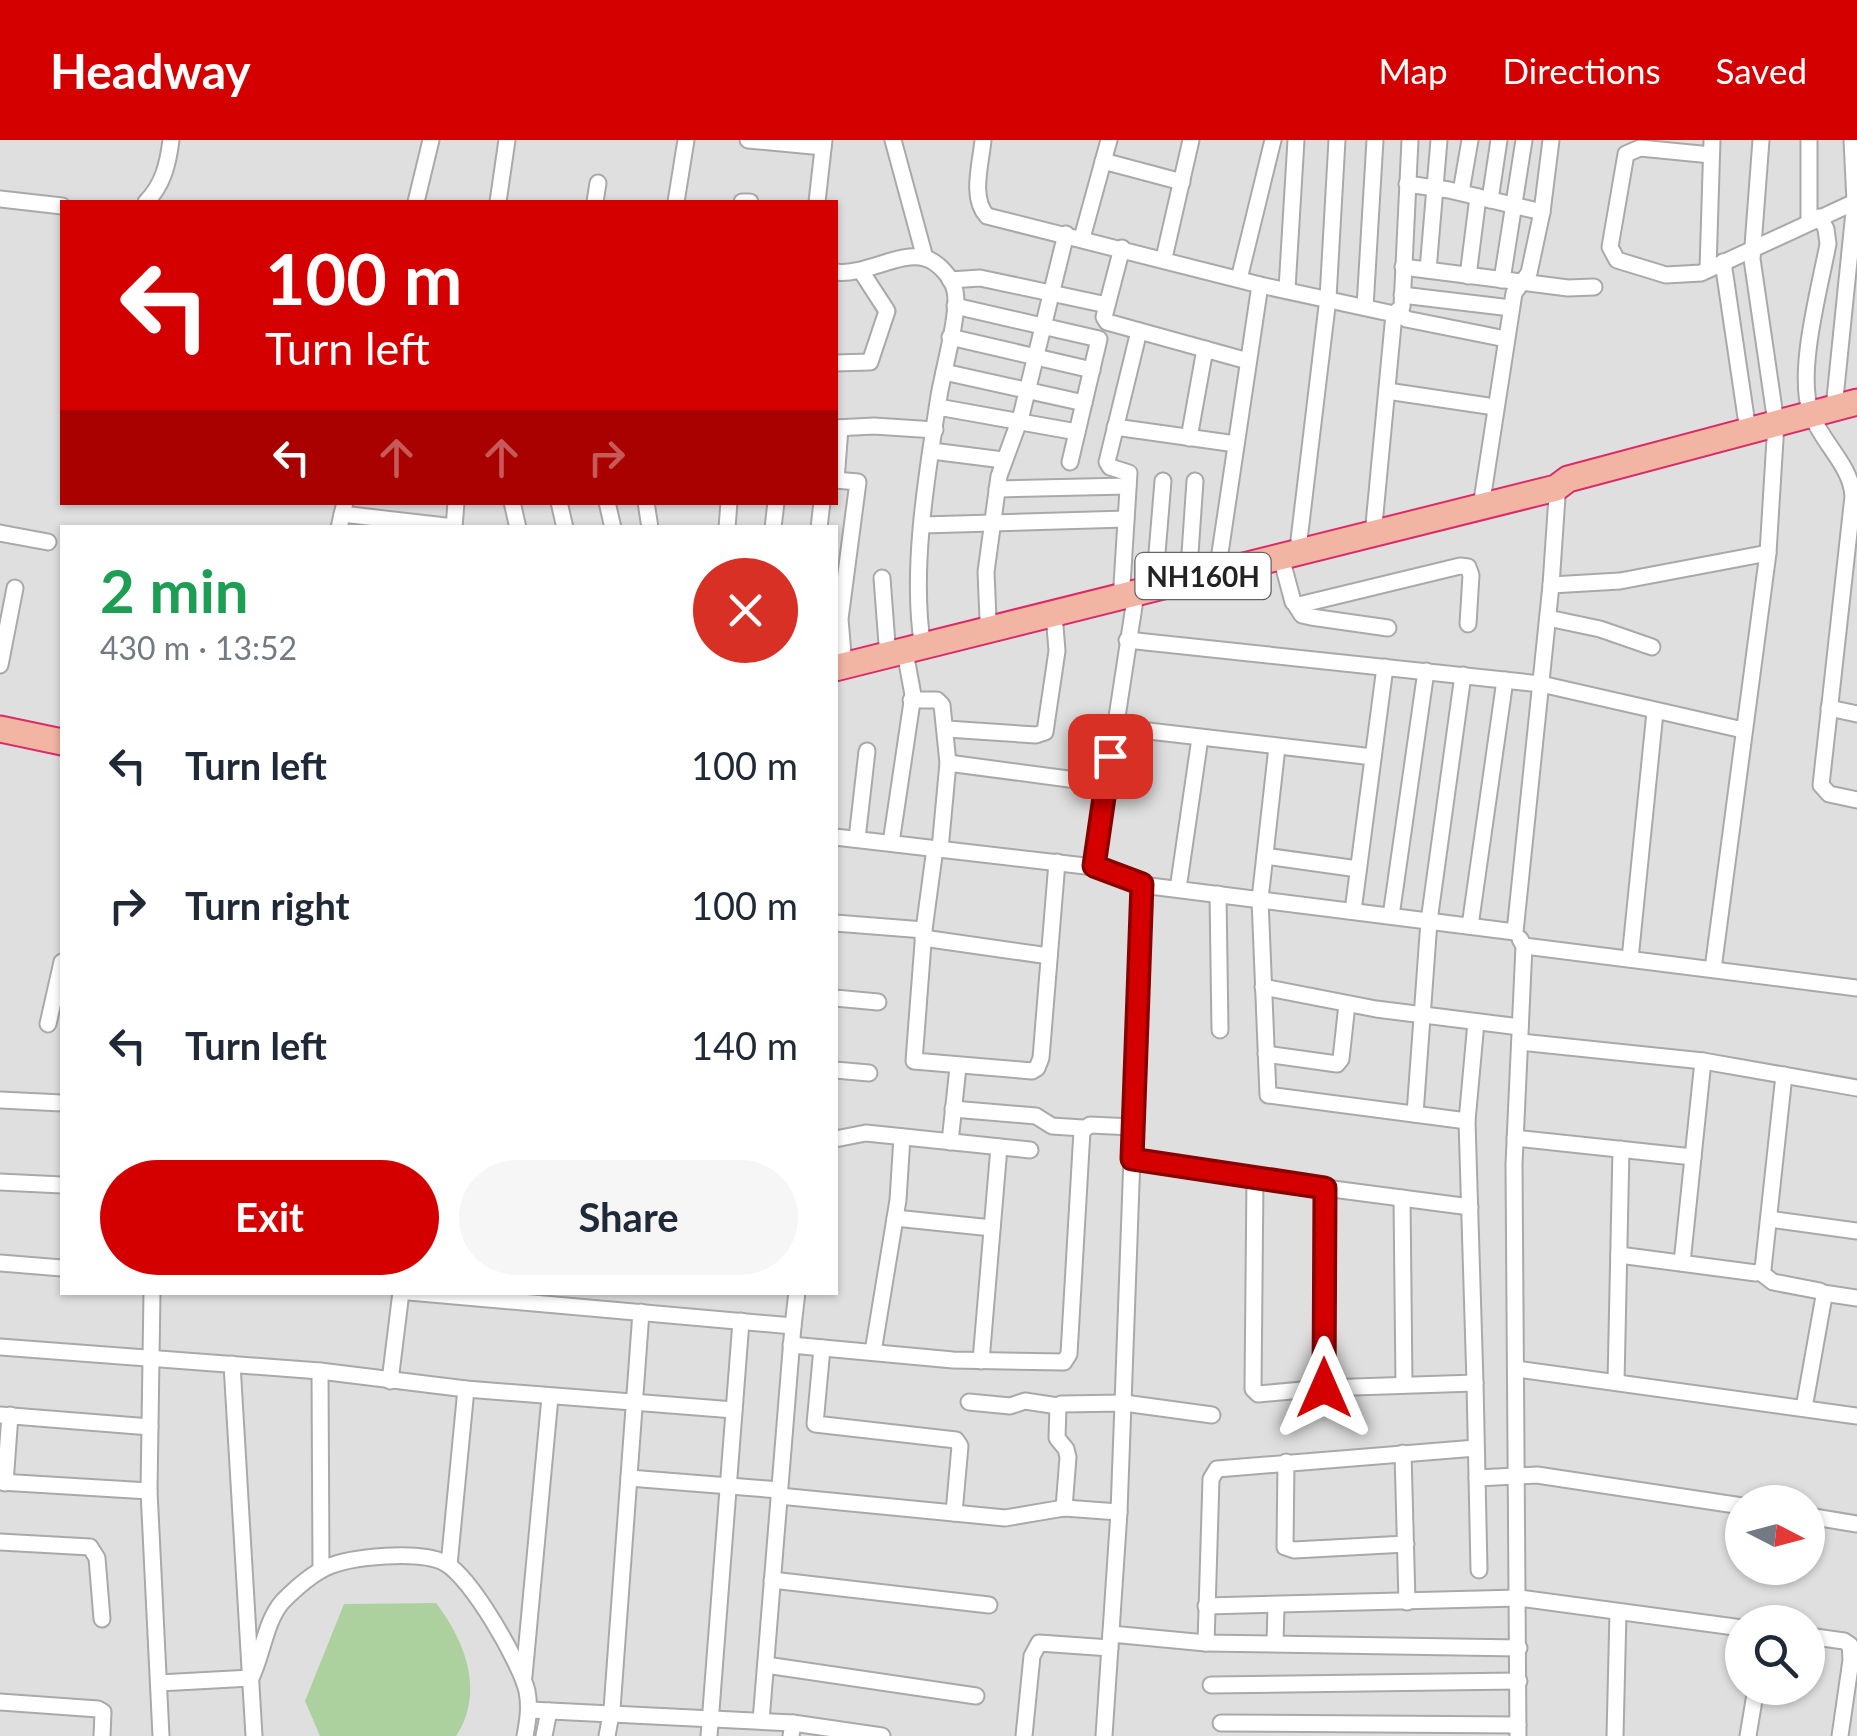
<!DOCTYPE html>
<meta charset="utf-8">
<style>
body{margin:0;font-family:Lato,sans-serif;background:#f6f6f7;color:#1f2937;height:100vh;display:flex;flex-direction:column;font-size:38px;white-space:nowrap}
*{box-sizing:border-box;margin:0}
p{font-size:32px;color:#747a83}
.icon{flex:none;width:55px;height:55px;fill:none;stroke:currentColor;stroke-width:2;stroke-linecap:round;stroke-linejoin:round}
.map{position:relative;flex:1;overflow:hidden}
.panel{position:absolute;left:60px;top:385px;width:778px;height:770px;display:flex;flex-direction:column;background:#fff;border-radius:0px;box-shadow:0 2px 8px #0004}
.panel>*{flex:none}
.hud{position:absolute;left:60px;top:60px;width:778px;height:305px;border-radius:0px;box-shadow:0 2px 8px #0004;background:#d40000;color:#fff;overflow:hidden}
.needle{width:65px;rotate:96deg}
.buttons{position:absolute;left:1725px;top:1345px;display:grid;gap:20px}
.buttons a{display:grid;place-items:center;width:100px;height:100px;border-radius:50%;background:#fff;box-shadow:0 2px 8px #0004;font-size:50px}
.pin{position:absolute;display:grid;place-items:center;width:85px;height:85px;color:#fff;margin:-42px;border-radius:20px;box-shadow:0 5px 15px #0006}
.me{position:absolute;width:110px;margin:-55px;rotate:0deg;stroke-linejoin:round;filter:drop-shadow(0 0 8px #0008)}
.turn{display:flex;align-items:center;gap:35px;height:210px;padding:0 40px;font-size:45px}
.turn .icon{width:130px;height:130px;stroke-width:2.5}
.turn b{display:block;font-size:70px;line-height:85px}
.lanes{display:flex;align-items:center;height:95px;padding:0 40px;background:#0003;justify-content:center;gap:50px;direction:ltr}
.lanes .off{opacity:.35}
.round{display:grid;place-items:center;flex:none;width:105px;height:105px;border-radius:52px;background:#f6f6f7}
.headline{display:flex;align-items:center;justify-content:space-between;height:170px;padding:0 40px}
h1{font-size:60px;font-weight:700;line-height:75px;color:#1e9e55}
.cta{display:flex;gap:20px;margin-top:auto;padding:20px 40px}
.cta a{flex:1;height:115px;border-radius:60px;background:#d40000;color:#fff;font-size:40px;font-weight:700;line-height:115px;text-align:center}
.cta a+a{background:#f6f6f7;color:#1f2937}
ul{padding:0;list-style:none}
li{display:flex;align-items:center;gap:30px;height:140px;padding:0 40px}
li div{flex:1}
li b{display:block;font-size:38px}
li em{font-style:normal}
header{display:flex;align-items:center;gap:60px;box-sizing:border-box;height:140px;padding:0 50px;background:#d40000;color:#fff}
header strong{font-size:48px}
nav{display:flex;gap:55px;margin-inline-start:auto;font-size:35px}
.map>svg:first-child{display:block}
.residential{fill:#e0dfdf;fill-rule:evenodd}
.forest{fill:#add19e}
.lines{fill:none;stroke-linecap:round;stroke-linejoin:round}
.minor-casing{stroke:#a9a9a9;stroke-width:19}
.trunk-casing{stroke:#dc2a67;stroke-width:29}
.minor{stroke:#fff;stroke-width:15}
.trunk{stroke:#f2b4a3;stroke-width:25}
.route-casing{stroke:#8a0000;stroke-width:25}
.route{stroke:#d40000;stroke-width:18}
.labels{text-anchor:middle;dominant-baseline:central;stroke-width:8;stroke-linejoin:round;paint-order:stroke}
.shield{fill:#fff;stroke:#646464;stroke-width:2.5}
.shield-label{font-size:28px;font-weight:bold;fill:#222}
</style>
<header>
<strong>Headway</strong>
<nav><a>Map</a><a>Directions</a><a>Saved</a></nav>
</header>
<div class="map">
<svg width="1857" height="1596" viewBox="0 0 1857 1596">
<rect width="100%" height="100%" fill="#f2efe9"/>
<path class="residential" d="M0,0H1857V1596H0ZM62,62H835V362H62ZM62,388H835V1152H62ZM1742,1362H1808V1428H1742ZM1742,1482H1808V1548H1742Z"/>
<path class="forest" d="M436,1463C465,1501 485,1552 456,1596H320L305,1561L344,1464Z"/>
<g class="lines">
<g class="minor-casing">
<g id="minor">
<path d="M748,0L823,7"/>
<path d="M893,0L925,118"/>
<path d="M983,0C981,23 970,58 987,76L1260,145L1217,433"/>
<path d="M1809,0V82"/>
<path d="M1711,15L1640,8L1626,14L1610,107L1617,120L1666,135L1701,133L1857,61"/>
<path d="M1103,21L1182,42"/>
<path d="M1407,44L1449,50L1542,72"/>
<path d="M1461,52L1470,0"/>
<path d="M0,59L62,66"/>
<path d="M1490,60L1499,0"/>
<path d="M146,62C163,45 168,24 171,0"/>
<path d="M416,62L431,0"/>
<path d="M498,62L507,0"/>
<path d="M595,62L598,43"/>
<path d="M676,62L686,0"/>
<path d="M742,62H750"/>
<path d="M817,62L824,0"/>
<path d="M1820,77L1826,89L1828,104C1820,147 1796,233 1811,273C1821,302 1851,325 1853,356L1821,645L1829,654L1857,660"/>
<path d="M1082,98L1109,0"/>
<path d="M1122,108L1104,177L1107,182L1248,221"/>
<path d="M1164,118L1191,0"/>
<path d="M1723,122L1748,291"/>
<path d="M1403,127L1568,148L1594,147"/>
<path d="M1708,129L1712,0"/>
<path d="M1428,130L1439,0"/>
<path d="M835,132C865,136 899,111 925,118C938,122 952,137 955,151C960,172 943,231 939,256C927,334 910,431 923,508"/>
<path d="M1468,136L1478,57"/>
<path d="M1239,139L1273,0"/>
<path d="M950,140L980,138L1107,165"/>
<path d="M1502,140L1524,0"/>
<path d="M1260,145L1394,174L1373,395"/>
<path d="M1287,149L1296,0"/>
<path d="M1402,155L1511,168"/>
<path d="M955,166L1099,199L1070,322"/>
<path d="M1365,167L1375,0"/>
<path d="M1399,172L1406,179L1506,199"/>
<path d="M1394,174L1402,167L1410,0"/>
<path d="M950,197L1092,230"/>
<path d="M835,223L870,222L887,171L861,131"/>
<path d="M944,232L1084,263"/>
<path d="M1387,251L1495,267"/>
<path d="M938,267L1077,292"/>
<path d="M1834,268L1855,62L1852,0"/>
<path d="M1115,287L1236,304"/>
<path d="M835,288L874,286L935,290"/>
<path d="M1189,298L1205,209"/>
<path d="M932,311L1003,320"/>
<path d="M835,340L858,342L840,479L844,526"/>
<path d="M836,340L840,288"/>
<path d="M997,349L1128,346"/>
<path d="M512,362L518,388"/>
<path d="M559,362L565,388"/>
<path d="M607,362L613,388"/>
<path d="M646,362L650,388"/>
<path d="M1481,367L1514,153L1529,133L1542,72L1551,0"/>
<path d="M342,374L454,387"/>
<path d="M923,385L1126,379"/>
<path d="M339,388L345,362"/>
<path d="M454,388L456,362"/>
<path d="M727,388L729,362"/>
<path d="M773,388L776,362"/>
<path d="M819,388L822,362"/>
<path d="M0,393L48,402"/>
<path d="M1299,400L1328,158L1337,0"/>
<path d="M1281,417L1293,462L1299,465L1460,426L1468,427L1471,435L1468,484"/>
<path d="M1189,428L1195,341"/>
<path d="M1155,437L1163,341"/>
<path d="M882,438L887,504"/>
<path d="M1122,445L1129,333L1110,327L1107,322L1139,191"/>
<path d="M1551,445L1620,441L1768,413"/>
<path d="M1136,453L1094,727L1142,745L1515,792L1551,445L1558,342"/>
<path d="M1295,464L1302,475L1311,477L1388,488"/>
<path d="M1548,478L1600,489L1652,507"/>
<path d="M988,479L986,432L999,336L1021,276L1066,94"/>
<path d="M1127,500L1541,544L1743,590"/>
<path d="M0,525L15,448"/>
<path d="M911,560H937L942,565L948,623L940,709"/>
<path d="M1829,568L1857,574"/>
<path d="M1114,587L1373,617"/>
<path d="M947,589L1036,595L1045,592L1057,511L1054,474"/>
<path d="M948,623L1106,644"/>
<path d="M835,697L1094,727"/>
<path d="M857,699L867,611"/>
<path d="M891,703L913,555L905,512"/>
<path d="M1265,716L1358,729"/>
<path d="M1178,749L1200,598"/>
<path d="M1218,754L1220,890"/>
<path d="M1353,771L1385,527"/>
<path d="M1391,776L1426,531"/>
<path d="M835,783L924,790L935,708"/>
<path d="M1470,786L1505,540"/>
<path d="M924,790L914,921L1032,931L1037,928L1041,918L1057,722"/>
<path d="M923,798L1049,816"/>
<path d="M1520,799L1524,806L1857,848"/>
<path d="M1630,819L1655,572"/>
<path d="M1713,829L1768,413L1776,283L1752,119L1761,0"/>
<path d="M1263,847L1376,869L1520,887"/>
<path d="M835,858L878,862"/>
<path d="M48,884L62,822"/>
<path d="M1520,902L1703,921L1857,948"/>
<path d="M1266,914L1337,924L1341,919L1347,864"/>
<path d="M835,930L869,933"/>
<path d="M0,960L62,963"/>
<path d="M953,969L1036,976L1052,986L1083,988"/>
<path d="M1415,974L1429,781L1463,535"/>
<path d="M1467,981L1476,882"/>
<path d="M1515,998L1693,1017"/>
<path d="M835,999L866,993L1030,1010"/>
<path d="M950,1002L958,927"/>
<path d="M1132,1019L1325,1048L1324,1248L1475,1243L1467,981L1268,955L1260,759L1277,607"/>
<path d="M1255,1037L1253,1249L1258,1254L1324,1248"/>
<path d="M0,1042L62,1045"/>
<path d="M1325,1048L1470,1067"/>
<path d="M1402,1058L1404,1245"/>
<path d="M895,1078L992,1088"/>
<path d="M1769,1079L1857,1091"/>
<path d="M1619,1115L1756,1133L1763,1129L1784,935"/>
<path d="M0,1123L62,1128"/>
<path d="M1682,1123L1703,921"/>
<path d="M1760,1132L1773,1142L1820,1151L1824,1156L1804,1268"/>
<path d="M152,1152L149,1351L161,1596"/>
<path d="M409,1152L793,1186L761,1581"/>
<path d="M1823,1153L1857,1158"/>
<path d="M793,1186L797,1152"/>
<path d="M791,1205L953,1220L1064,1222L1069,1214L1082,991L1090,985L1133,987"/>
<path d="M0,1207L320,1231L466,1249L734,1270"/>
<path d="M822,1208L815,1284L956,1300L960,1306L954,1373"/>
<path d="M873,1212L898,1060L902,997"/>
<path d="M981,1221L999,1007"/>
<path d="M232,1224L254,1596"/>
<path d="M1517,1229L1857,1276"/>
<path d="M320,1231L321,1430"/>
<path d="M390,1241L401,1152"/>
<path d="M1616,1242L1621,1009"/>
<path d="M1475,1243L1479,1430"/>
<path d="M969,1262L1010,1266L1025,1261L1058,1266"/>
<path d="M0,1275L150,1287"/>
<path d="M1403,1313L1407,1462"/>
<path d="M1286,1322L1285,1407L1294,1410L1406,1404"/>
<path d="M629,1338L779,1350"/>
<path d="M1477,1338L1537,1335L1742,1366"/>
<path d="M0,1342L149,1351"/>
<path d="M5,1343L10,1275"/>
<path d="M779,1356L1005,1378L1064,1368L1119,1372"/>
<path d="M1064,1368L1068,1317L1066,1309L1057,1298L1058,1266L1061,1264L1124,1263L1212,1275"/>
<path d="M1808,1376L1857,1384"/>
<path d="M0,1402L90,1407L97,1418L102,1479"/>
<path d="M449,1425L466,1249"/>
<path d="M772,1440L989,1465"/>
<path d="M1206,1466L1519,1458L1742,1488"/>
<path d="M1111,1494L1206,1503L1519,1508"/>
<path d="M1808,1496L1844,1501L1850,1505L1851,1520L1840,1596"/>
<path d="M1206,1503L1211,1339L1217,1329L1476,1308"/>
<path d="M1275,1503L1276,1466"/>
<path d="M766,1525L976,1556"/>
<path d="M524,1536L550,1257"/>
<path d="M159,1543L251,1538C263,1514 265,1481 283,1461C294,1450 311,1435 325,1428C351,1416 420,1410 445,1423C471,1437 520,1522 527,1551C530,1567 528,1580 525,1596"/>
<path d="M1211,1545L1519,1541"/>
<path d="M0,1562L98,1569L103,1572L102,1596"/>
<path d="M530,1570L793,1583L791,1596"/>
<path d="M793,1583L882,1596"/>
<path d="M1221,1583L1518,1585"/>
<path d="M544,1596L549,1571"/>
<path d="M607,1596L612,1569L641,1172"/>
<path d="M709,1596L741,1181"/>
<path d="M1024,1596L1032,1516L1039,1503L1110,1508"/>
<path d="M1104,1596L1119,1372L1142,745"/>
<path d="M1518,1596L1514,1024L1524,806"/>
<path d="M1615,1596L1618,1472"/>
<path d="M1748,1596L1756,1548"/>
</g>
</g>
<g class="trunk-casing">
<g id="trunk">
<path d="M835,528L1556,348L1568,339L1857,262"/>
<path d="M0,589L62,602"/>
</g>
</g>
<use href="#minor" class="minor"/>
<use href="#trunk" class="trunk"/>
</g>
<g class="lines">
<g class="route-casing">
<path id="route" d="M1110,616L1094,726L1142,744L1132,1019L1325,1048L1324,1248"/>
</g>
<use href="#route" class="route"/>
</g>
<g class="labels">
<rect class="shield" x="1135.5" y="413" width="135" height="46" rx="8"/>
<g class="shield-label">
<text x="1203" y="436">NH160H</text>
</g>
</g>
</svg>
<div class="buttons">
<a><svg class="needle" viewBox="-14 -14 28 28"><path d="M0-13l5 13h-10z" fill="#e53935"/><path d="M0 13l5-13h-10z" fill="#747a83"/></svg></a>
<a><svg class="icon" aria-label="search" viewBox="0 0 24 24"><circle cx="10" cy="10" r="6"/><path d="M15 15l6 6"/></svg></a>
</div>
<div class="pin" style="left:1110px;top:616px;background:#d93025"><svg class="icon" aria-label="arrive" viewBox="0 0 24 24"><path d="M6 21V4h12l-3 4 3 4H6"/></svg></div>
<svg class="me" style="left:1324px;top:1248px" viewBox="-20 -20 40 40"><path d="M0-17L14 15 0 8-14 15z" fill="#d40000" stroke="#fff" stroke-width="4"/></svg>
<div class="hud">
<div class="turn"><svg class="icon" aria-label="left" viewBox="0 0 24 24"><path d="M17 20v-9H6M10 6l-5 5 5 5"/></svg><div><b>100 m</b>Turn left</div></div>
<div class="lanes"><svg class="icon" aria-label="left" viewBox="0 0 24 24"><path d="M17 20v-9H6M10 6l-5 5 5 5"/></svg><svg class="icon off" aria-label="ahead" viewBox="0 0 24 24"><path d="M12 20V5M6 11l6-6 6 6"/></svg><svg class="icon off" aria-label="ahead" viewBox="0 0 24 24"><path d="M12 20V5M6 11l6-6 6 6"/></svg><svg class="icon off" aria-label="right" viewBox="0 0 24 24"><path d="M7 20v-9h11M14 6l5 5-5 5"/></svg></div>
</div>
<section class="panel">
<div class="headline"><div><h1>2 min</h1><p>430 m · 13:52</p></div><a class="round" style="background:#d93025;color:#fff"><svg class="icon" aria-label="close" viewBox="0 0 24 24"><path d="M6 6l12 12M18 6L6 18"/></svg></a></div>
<ul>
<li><svg class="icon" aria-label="left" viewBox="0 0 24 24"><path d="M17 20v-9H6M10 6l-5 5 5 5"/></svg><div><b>Turn left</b></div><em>100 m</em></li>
<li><svg class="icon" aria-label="right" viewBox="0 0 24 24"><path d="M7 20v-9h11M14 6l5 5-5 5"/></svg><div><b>Turn right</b></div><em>100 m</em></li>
<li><svg class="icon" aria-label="left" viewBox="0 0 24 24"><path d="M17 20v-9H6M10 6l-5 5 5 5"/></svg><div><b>Turn left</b></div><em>140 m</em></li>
</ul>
<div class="cta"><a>Exit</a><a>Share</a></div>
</section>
</div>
